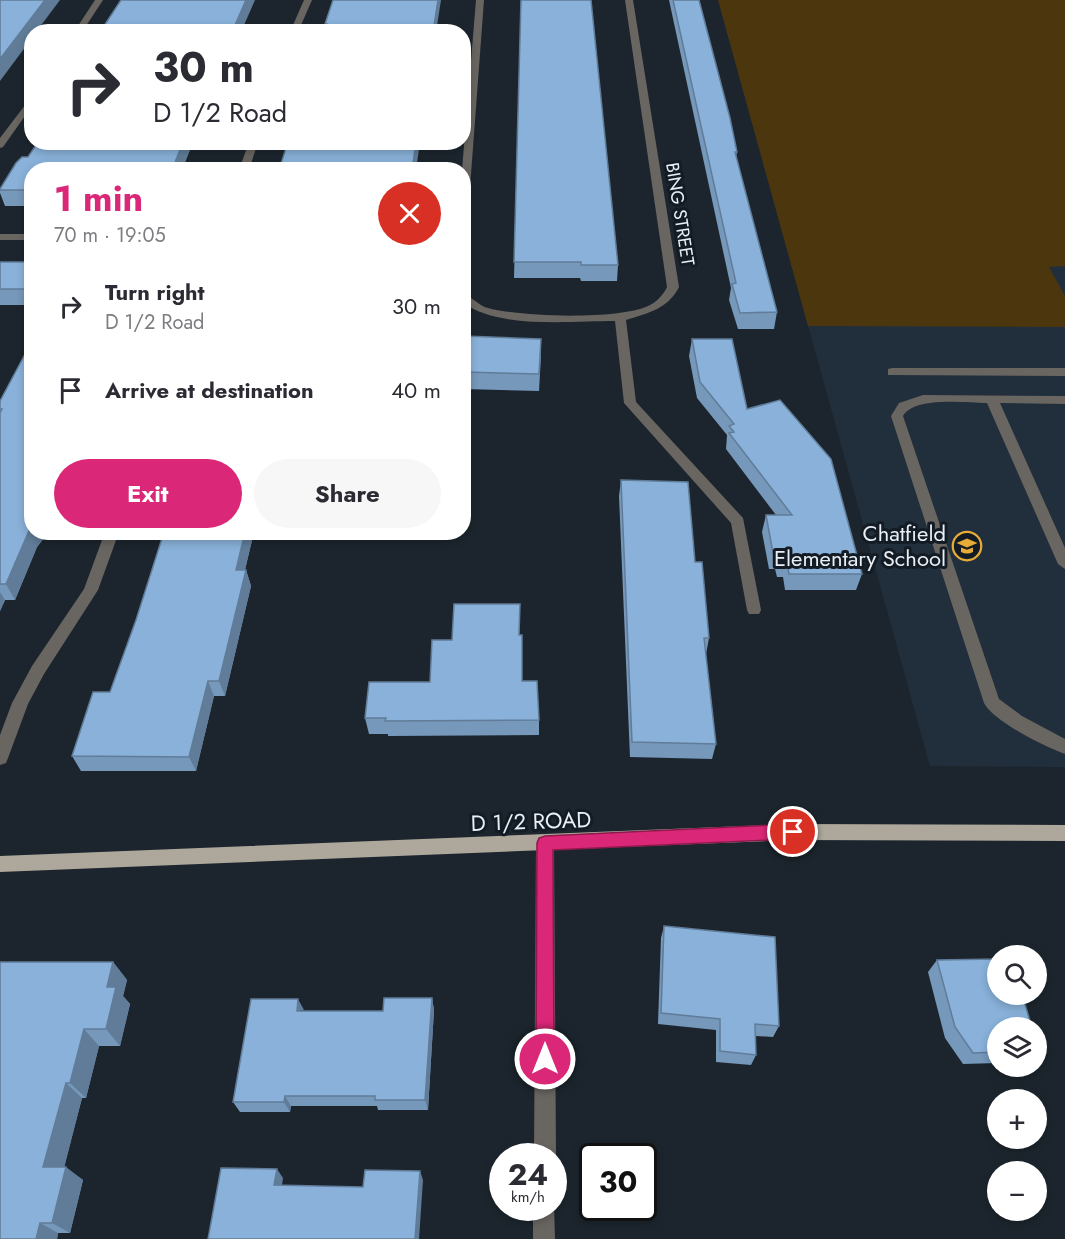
<!DOCTYPE html>
<meta charset="utf-8">
<style>
body{margin:0;font-family:Jost,sans-serif;background:#f7f7f7;color:#2b2b33;height:100vh;display:flex;flex-direction:column;font-size:22px;white-space:nowrap}
*{box-sizing:border-box;margin:0}
p{font-size:20px;color:#7c7c81}
.icon{flex:none;width:33px;height:33px;fill:none;stroke:currentColor;stroke-width:2;stroke-linecap:round;stroke-linejoin:round}
.map{position:relative;flex:1;overflow:hidden}
.sheet{position:absolute;left:24px;top:162px;width:447px;height:378px;display:flex;flex-direction:column;background:#fff;border-radius:24px;box-shadow:0 3px 9px #0003}
.sheet>*{flex:none}
.top-card{position:absolute;left:24px;top:24px;width:447px;height:126px;border-radius:24px;box-shadow:0 3px 9px #0003;background:#fff;color:#2b2b33;overflow:hidden}
.buttons{position:absolute;left:987px;top:945px;display:grid;gap:12px}
.buttons a{display:grid;place-items:center;width:60px;height:60px;border-radius:50%;background:#fff;box-shadow:0 3px 9px #0003;font-size:30px}
.speed{position:absolute;left:489px;top:1143px;display:flex;gap:12px;font-size:30px;font-weight:700;text-align:center}
.speed>*{display:grid;place-content:center;width:78px;height:78px;border-radius:50%;background:#fff;box-shadow:0 3px 9px #0003;line-height:1}
.speed small{font-size:15px;font-weight:400}
.speed .limit{border:3px solid #111;border-radius:9px;background:#fff;color:#111}
.pin{position:absolute;display:grid;place-items:center;width:51px;height:51px;color:#fff;margin:-26px;border:3px solid #fff;border-radius:50%;box-shadow:0 2px 6px #0007}
.me{position:absolute;width:66px;margin:-33px;rotate:0deg;stroke-linejoin:round;filter:drop-shadow(0 0 4px #0008)}
.turn{display:flex;align-items:center;gap:21px;height:126px;padding:0 30px;font-size:27px}
.turn .icon{width:78px;height:78px;stroke-width:2.5}
.turn b{display:block;font-size:42px;line-height:51px}
.round{display:grid;place-items:center;flex:none;width:63px;height:63px;border-radius:32px;background:#f7f7f7}
.overview{display:flex;align-items:center;justify-content:space-between;height:102px;padding:0 30px}
h1{font-size:36px;font-weight:700;line-height:45px;color:#db2777}
.primary-button{display:flex;gap:12px;margin-top:auto;padding:12px 30px}
.primary-button a{flex:1;height:69px;border-radius:36px;background:#db2777;color:#fff;font-size:24px;font-weight:700;line-height:69px;text-align:center}
.primary-button a+a{background:#f7f7f7;color:#2b2b33}
ul{padding:0;list-style:none}
li{display:flex;align-items:center;gap:18px;height:84px;padding:0 30px}
li div{flex:1}
li b{display:block;font-size:22px}
li em{font-style:normal}
.map>svg:first-child{display:block}
.built{fill:#212f3c}
.green{fill:#4c360d}
.lines{fill:none;stroke-linecap:round;stroke-linejoin:round}
.minor{fill:#696560;fill-rule:evenodd}
.major{fill:#aea89c;fill-rule:evenodd}
.wall{fill:#7698bb}
.shaded-wall{fill:#607c98}
.building{fill:#89b1d9;stroke:#607c98;stroke-width:1.5}
.route{fill:#db2777;stroke:#8e194d;stroke-width:1.5}
.labels{text-anchor:middle;dominant-baseline:central;stroke-width:6;stroke-linejoin:round;paint-order:stroke}
.far-street-label{font-size:18px;fill:#e9eff5;stroke:#131b24}
.poi-label{font-size:22px;fill:#e9eff5;stroke:#131b24;text-anchor:end}
.street-label{font-size:22px;fill:#e9eff5;stroke:#131b24}
</style>
<div class="map">
<svg width="1065" height="1239" viewBox="0 0 1065 1239">
<rect width="100%" height="100%" fill="#1c252d"/>
<path class="built" d="M718,0H1065V767L930,766Z"/>
<path class="green" d="M718,0H1065V266L1049,267L1065,296V327L808,326Z"/>
<g class="lines">
<g class="minor">
<path d="M95,0H103L82,32H74Z"/>
<path d="M304,0H312L298,32H290Z"/>
<path d="M476,0H484L469,201L464,204V170H462Z"/>
<path d="M625,0H633L679,287C668,309 648,313 626,320L636,402L743,518L761,610L759,614H749L747,610L731,523L624,403L615,321C571,321 498,329 464,303V295C473,297 479,306 488,308C521,317 617,320 648,306C656,303 664,294 667,287Z"/>
<path d="M32,96V106L3,147L0,148V138Z"/>
<path d="M249,142H258L249,170H239Z"/>
<rect x="0" y="234" width="32" height="6"/>
<path d="M892,368H1065V376L888,375V369Z"/>
<path d="M923,395L1065,396V404L1000,403L1065,548V569L1058,564L987,403C965,403 915,396 903,416L999,699L1022,716L1065,739V754C1045,747 993,721 984,703L891,416L899,403Z"/>
<path d="M105,532H119L98,590L44,674L28,704L8,758L6,763L0,765V735L12,703L32,666L84,589Z"/>
<path d="M545,835L551,837L554,843L556,1156L554,1161V1156H534L536,843L539,837Z"/>
<path d="M554,1204L555,1239H533V1208H554Z"/>
</g>
<path class="major" d="M793,824L1065,825V841L793,840L0,872V856Z"/>
</g>
<g class="wall">
<path d="M521,0L618,265L617,281H581L580,278H514Z"/>
<path d="M669,0H699L737,152L736,157L777,312L774,329H738L729,300L731,288Z"/>
<path d="M38,142H197L195,147H191L182,170H32V206H5L0,193V189L28,157Z"/>
<rect x="0" y="262" width="32" height="43"/>
<path d="M464,336L541,355L539,391L464,389Z"/>
<path d="M692,339L747,409L862,574L856,590H785L783,577H777L775,569H769L762,532L766,515H776L726,449L727,435L697,398L689,356Z"/>
<path d="M0,401L44,538L37,547L15,600H5L0,611Z"/>
<path d="M621,480L695,562L709,638L706,654L716,744L712,759L630,757L619,496Z"/>
<path d="M164,532H254L245,570H246L251,586L225,696H214L196,771H81L72,756L110,692L136,620Z"/>
<path d="M520,635L522,681L539,720V735L388,736V734H369L365,718L430,682L452,640Z"/>
<path d="M664,926L779,1026L773,1037L756,1036V1055L751,1065L716,1062V1030L658,1024L661,938Z"/>
<path d="M937,960L998,1028V1063L963,1064L945,1038L928,972Z"/>
<path d="M0,962H113L127,980L123,996L130,1004L120,1046H99L86,1098H82L64,1167L83,1180L70,1233H58L57,1239H0Z"/>
<path d="M432,998L434,1010L428,1110H378L377,1106H291L290,1112H240L233,1102L304,1011H383Z"/>
</g>
<g class="shaded-wall">
<path d="M45,0H60L36,32H32V38L0,81V59Z"/>
<path d="M246,0H255L241,32H232Z"/>
<path d="M438,0H441L436,32H433Z"/>
<path d="M183,142H190L191,147L182,170H172Z"/>
<path d="M416,142H420L416,170H412Z"/>
<path d="M32,527V532H46L44,538L37,547L15,600L6,584L29,531Z"/>
<path d="M245,532H254L241,586L236,570Z"/>
<path d="M246,570L251,586L225,696L219,681Z"/>
<path d="M0,592L5,600L0,611Z"/>
<path d="M208,681L214,696L196,771L189,757Z"/>
<path d="M113,962L127,980L123,996L130,1004L120,1046L106,1029L107,987Z"/>
<path d="M432,998L434,1010L428,1110L425,1100Z"/>
<path d="M298,999L304,1010L297,1011Z"/>
<path d="M84,1029L99,1046L86,1098L70,1083Z"/>
<path d="M66,1083L82,1098L61,1180L43,1167Z"/>
<path d="M285,1096L291,1106L290,1112L284,1102Z"/>
<path d="M66,1167L83,1180L70,1233L52,1223Z"/>
<path d="M277,1169L283,1178L281,1193L274,1185Z"/>
<path d="M420,1171L423,1180L419,1239H415Z"/>
<path d="M40,1223L58,1233L57,1239H36Z"/>
</g>
<g class="building">
<path d="M0,0H45L0,59Z"/>
<path d="M121,0H246L232,32H100Z"/>
<path d="M333,0H438L433,32H325L327,24H325Z"/>
<path d="M521,0H591L618,265H581V262H514Z"/>
<path d="M673,0H699L730,118L737,152H735L777,312L740,313L732,284L736,283Z"/>
<path d="M38,142H183L172,170H32V190H0V189L16,163L22,157H28Z"/>
<path d="M288,142H416L412,170H279Z"/>
<rect x="0" y="262" width="32" height="27"/>
<path d="M464,336L541,339L539,374L464,372Z"/>
<path d="M692,339H732L747,409L780,400L831,459L862,574H789L787,561H781L779,553H773L766,515H792L729,433L734,432L729,426L734,424L700,382Z"/>
<path d="M32,341V527L29,531L6,584H0V413L2,409H0V401Z"/>
<path d="M621,480L688,482L695,562H702L709,638H704L716,744L632,742Z"/>
<path d="M164,532H245L236,570H246L219,681H208L189,757L72,756L93,692H110L136,620Z"/>
<path d="M454,604H520L519,635H522V681H537L539,720L385,721L386,718H365L369,682H430L432,640H452Z"/>
<path d="M664,926L775,937L779,1026L755,1024L756,1055L720,1051V1019L661,1013Z"/>
<path d="M998,959V994H1022L1032,1028H998V1052L973,1053L955,1027L937,960Z"/>
<path d="M0,962H113L107,987H116L106,1029H84L70,1083H66L43,1167H66L52,1223H40L36,1239H0Z"/>
<path d="M384,998H432L425,1100H375V1096H285L284,1102H233L251,999H298L297,1011H383Z"/>
<path d="M221,1168L277,1169L274,1185L363,1187L365,1170L420,1171L415,1239H208Z"/>
</g>
<path class="route" d="M793,824L799,827L801,832L799,837L793,839L553,850L554,1059L551,1065L545,1068L538,1065L536,1059L537,843L539,838L545,836Z"/>
<defs>
<g id="school-ring" transform="scale(1.5)"><circle r="9.5" fill="#131b24" stroke="#e7ac37" stroke-width="1.5"/><path d="M0-5L7-2L0 1L-7-2ZM-4 1L0 2.5L4 1V4Q0 6-4 4Z" fill="#e7ac37"/></g>
</defs>
<g fill-rule="evenodd">
<use href="#school-ring" x="967" y="546"/>
</g>
<g class="labels">
<g class="far-street-label">
<text transform="translate(680 214) rotate(81)">BING STREET</text>
</g>
<g class="poi-label">
<text x="946" y="533">Chatfield<tspan x="946" dy="25">Elementary School</tspan></text>
</g>
<g class="street-label">
<text transform="translate(531 821) rotate(-2)">D 1/2 ROAD</text>
</g>
</g>
</svg>
<div class="buttons">
<a><svg class="icon" aria-label="search" viewBox="0 0 24 24"><circle cx="10" cy="10" r="6"/><path d="M15 15l6 6"/></svg></a>
<a><svg class="icon" aria-label="layers" viewBox="0 0 24 24"><path d="M12 4l9 5-9 5-9-5zM3 14l9 5 9-5"/></svg></a>
<a>+</a>
<a>−</a>
</div>
<div class="speed"><div>24<small>km/h</small></div><div class="limit">30</div></div>
<div class="pin" style="left:793px;top:832px;background:#d93025"><svg class="icon" aria-label="arrive" viewBox="0 0 24 24"><path d="M6 21V4h12l-3 4 3 4H6"/></svg></div>
<svg class="me" style="left:545px;top:1059px" viewBox="-20 -20 40 40"><circle r="17" fill="#db2777" stroke="#fff" stroke-width="3"/><path d="M0-11L8 9 0 5-8 9z" fill="#fff"/></svg>
<div class="top-card">
<div class="turn"><svg class="icon" aria-label="right" viewBox="0 0 24 24"><path d="M7 20v-9h11M14 6l5 5-5 5"/></svg><div><b>30 m</b>D 1/2 Road</div></div>
</div>
<section class="sheet">
<div class="overview"><div><h1>1 min</h1><p>70 m · 19:05</p></div><a class="round" style="background:#d93025;color:#fff"><svg class="icon" aria-label="close" viewBox="0 0 24 24"><path d="M6 6l12 12M18 6L6 18"/></svg></a></div>
<ul>
<li><svg class="icon" aria-label="right" viewBox="0 0 24 24"><path d="M7 20v-9h11M14 6l5 5-5 5"/></svg><div><b>Turn right</b><p>D 1/2 Road</p></div><em>30 m</em></li>
<li><svg class="icon" aria-label="arrive" viewBox="0 0 24 24"><path d="M6 21V4h12l-3 4 3 4H6"/></svg><div><b>Arrive at destination</b></div><em>40 m</em></li>
</ul>
<div class="primary-button"><a>Exit</a><a>Share</a></div>
</section>
</div>
